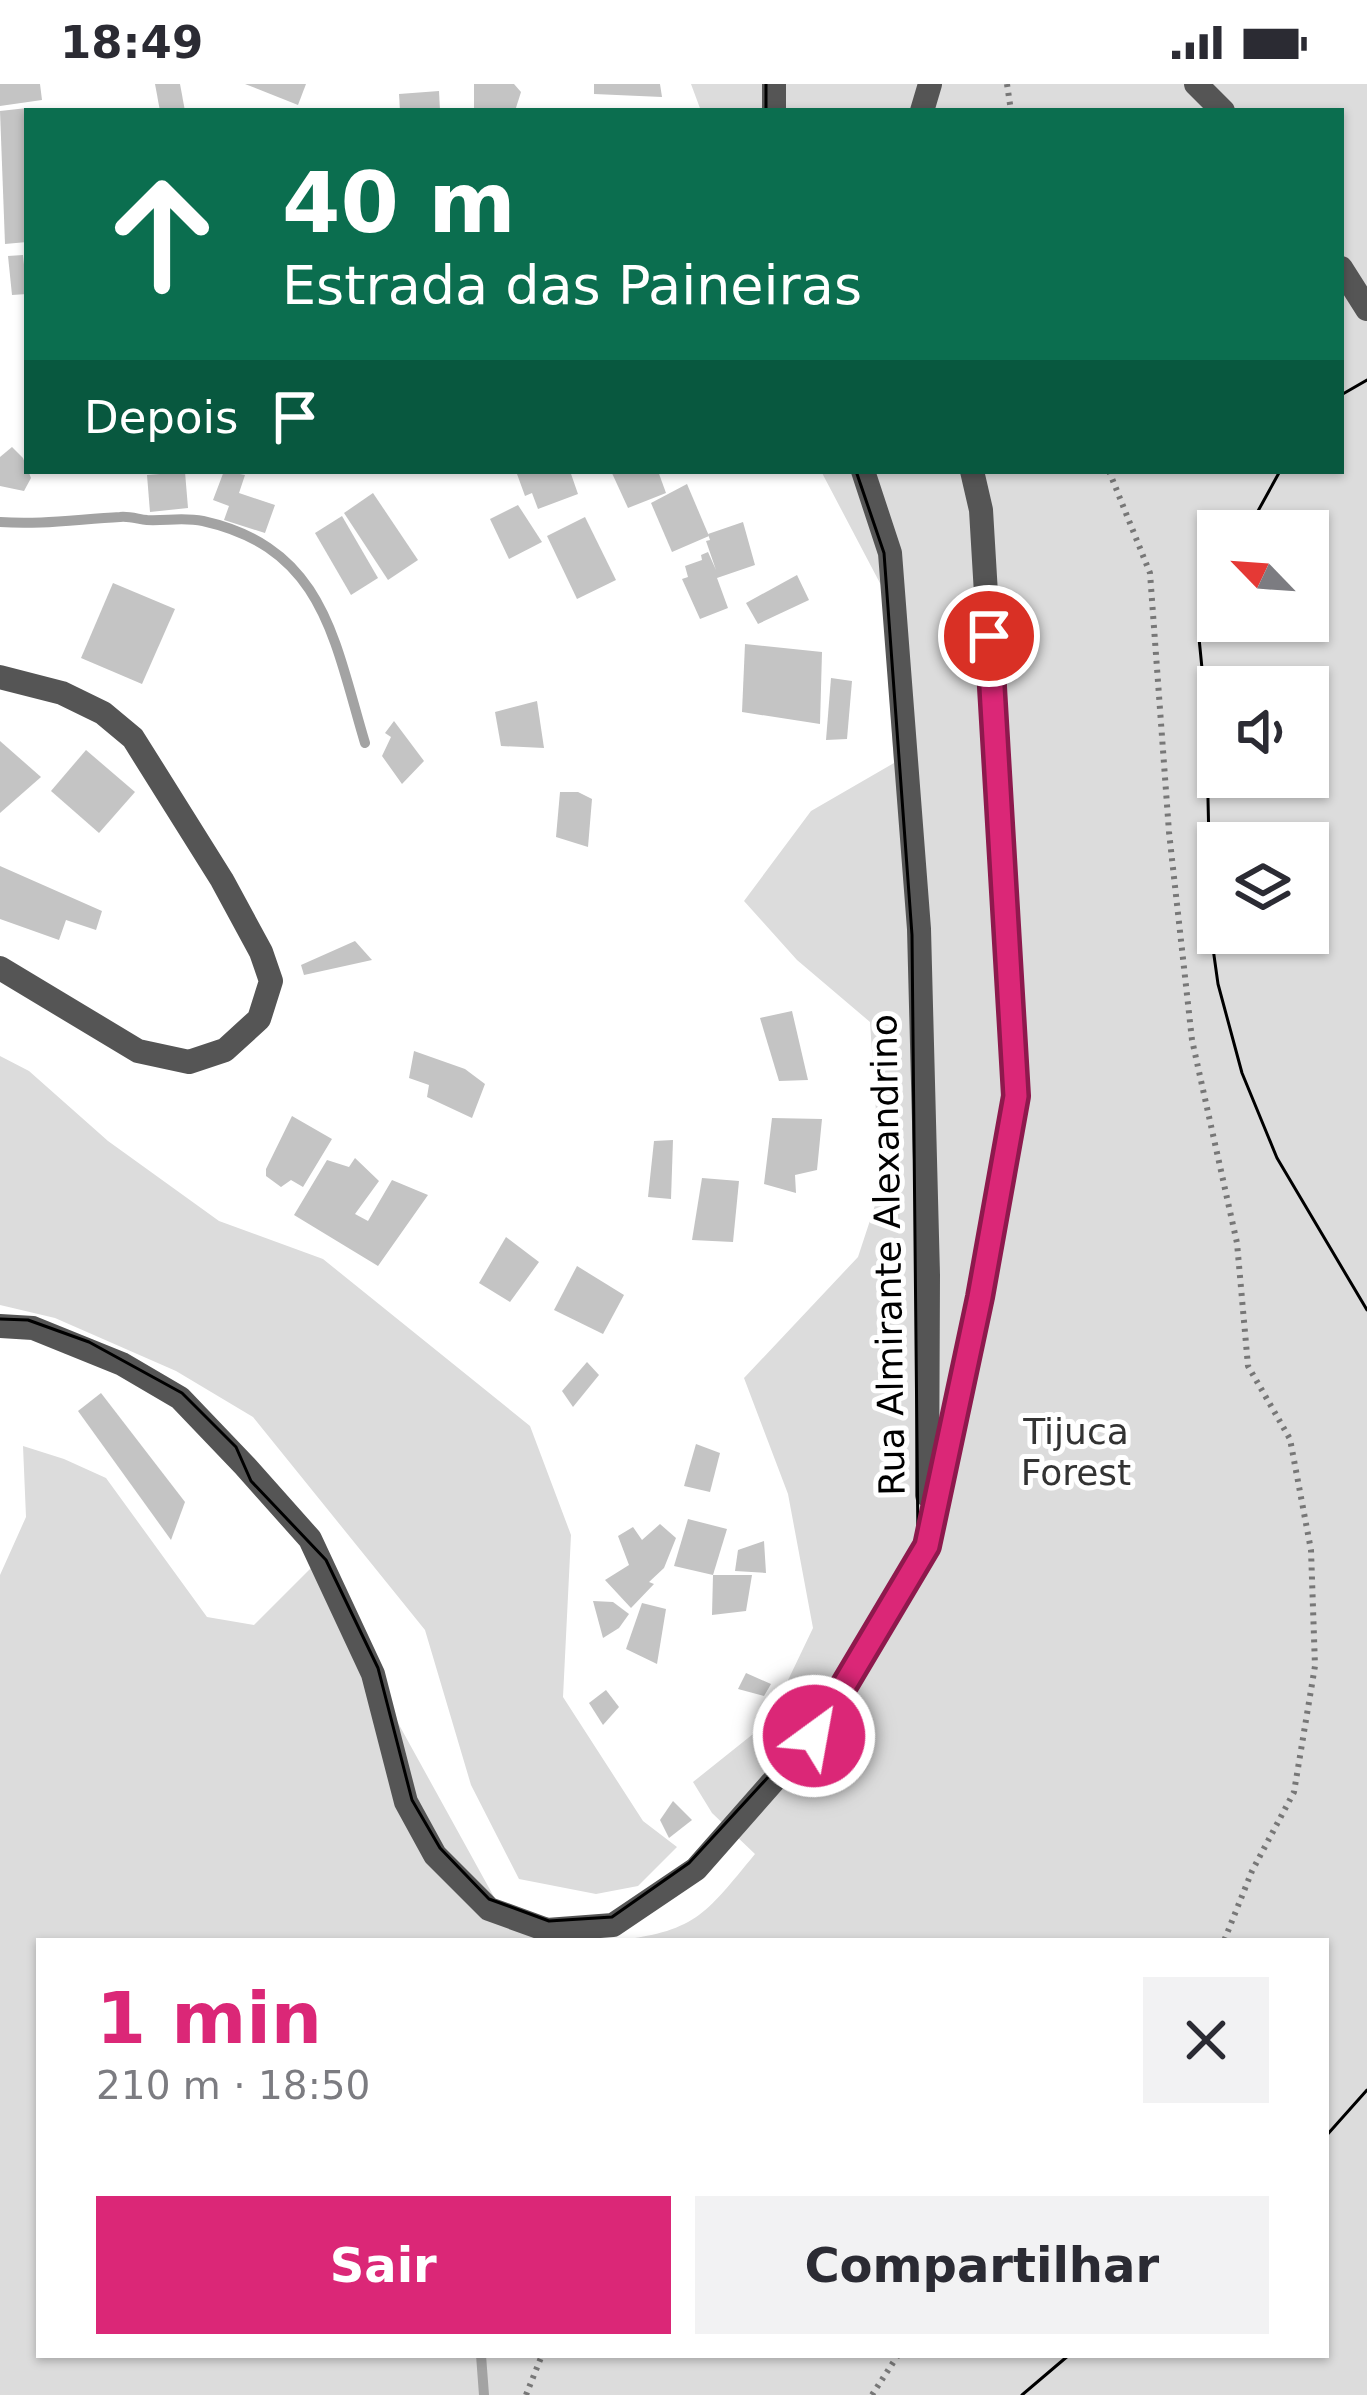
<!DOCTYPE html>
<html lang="pt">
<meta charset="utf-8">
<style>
body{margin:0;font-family:"DejaVu Sans",sans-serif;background:#f2f2f3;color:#2b2b33;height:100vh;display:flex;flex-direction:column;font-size:45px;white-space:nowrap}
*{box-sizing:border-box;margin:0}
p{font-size:39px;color:#7c7c81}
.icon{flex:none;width:66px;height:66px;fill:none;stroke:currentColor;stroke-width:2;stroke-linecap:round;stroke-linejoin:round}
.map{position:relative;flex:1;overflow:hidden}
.sheet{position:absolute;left:36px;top:1854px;width:1293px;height:420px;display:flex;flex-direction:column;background:#fff;border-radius:0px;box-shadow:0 3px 9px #0004}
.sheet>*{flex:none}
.top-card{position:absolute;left:24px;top:24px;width:1320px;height:366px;border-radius:0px;box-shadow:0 3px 9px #0004;background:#0b6e4f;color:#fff;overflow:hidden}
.needle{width:78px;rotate:295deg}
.controls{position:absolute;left:1197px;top:426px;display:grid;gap:24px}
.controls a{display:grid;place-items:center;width:132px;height:132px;border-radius:0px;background:#fff;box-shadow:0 3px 9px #0004;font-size:60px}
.pin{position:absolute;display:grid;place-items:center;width:102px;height:102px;color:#fff;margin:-51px;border:6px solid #fff;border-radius:50%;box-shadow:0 3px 12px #0007}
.me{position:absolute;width:132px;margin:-66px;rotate:32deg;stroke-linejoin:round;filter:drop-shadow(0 0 9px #0008)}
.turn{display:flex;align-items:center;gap:42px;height:252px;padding:0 60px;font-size:54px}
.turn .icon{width:156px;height:156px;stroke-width:2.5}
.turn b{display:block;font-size:84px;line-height:102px}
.then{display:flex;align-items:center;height:114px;padding:0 60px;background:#0003;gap:24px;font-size:45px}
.round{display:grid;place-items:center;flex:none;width:126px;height:126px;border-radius:0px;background:#f2f2f3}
.overview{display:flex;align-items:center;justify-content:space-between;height:204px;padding:0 60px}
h1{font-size:72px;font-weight:700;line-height:90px;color:#db2777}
.cta{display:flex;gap:24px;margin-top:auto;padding:24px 60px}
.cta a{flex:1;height:138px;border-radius:0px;background:#db2777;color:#fff;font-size:48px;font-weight:700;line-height:138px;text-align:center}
.cta a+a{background:#f2f2f3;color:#2b2b33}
.status{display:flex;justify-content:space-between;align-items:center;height:84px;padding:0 60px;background:#fff;direction:ltr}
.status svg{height:33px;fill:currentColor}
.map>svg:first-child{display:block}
.green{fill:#dcdcdc;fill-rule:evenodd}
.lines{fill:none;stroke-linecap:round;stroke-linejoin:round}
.stream{stroke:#a3a3a3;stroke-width:10}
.building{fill:#c4c4c4}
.path{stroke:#777;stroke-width:6;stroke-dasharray:3 6;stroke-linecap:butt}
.minor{stroke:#555;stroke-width:24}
.tertiary{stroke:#555;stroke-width:24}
.tram{stroke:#000;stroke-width:3}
.route-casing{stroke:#8e194d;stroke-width:30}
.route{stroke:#db2777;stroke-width:21}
.labels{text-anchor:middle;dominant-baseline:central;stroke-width:10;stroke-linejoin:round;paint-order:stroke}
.street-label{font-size:36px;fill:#000;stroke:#fff}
.park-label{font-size:36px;fill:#333;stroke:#fff}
</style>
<div class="status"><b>18:49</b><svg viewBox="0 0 49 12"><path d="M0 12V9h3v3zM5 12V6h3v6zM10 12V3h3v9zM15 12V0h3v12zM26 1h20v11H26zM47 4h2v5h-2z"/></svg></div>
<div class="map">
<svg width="1367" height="2311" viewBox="0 0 1367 2311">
<rect width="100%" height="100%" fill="#fff"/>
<g class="green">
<path d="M691,0H1367V2311H0V1491L26,1433L23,1362L64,1375L106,1394L207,1533L254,1541L312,1483L510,1842L560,1857H39V2271H1326V1857H612C695,1848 704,1832 755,1770L712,1729L693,1698L768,1638L813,1544L788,1410L744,1294L858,1173L881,1103L870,938L797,876L744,817L811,727L894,679L882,503L821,387H1341V27H701ZM1218,447H1308V537H1218ZM1218,603H1308V693H1218ZM1218,759H1308V849H1218Z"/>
<path d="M0,972L29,987L108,1057L219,1137L323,1175L530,1342L571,1451L563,1613L643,1737L677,1763L638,1802L596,1810L519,1795L471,1701L425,1546L253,1333L176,1287L55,1234L0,1221Z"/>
</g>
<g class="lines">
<g class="stream">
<path d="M0,438C41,441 79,435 120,433C129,432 138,435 147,436C166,437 183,433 203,437C324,464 334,556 365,659"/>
<path d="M481,2271L484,2311"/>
</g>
</g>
<g class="building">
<path d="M0,0H40L42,16L0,22Z"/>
<path d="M155,0H180L185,27H160Z"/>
<path d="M245,0H306L298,21Z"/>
<path d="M474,0H514L521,8L515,27H474Z"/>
<path d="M594,0H660L662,13L594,10Z"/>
<path d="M439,7L440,27H400L399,10Z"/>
<path d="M27,24V158L5,160L0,27Z"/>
<path d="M23,171L27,210L12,211L8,172Z"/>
<path d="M12,363L23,374L31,394L24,407L0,402V373Z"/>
<path d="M224,387L245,391L239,409L275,421L265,449L224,436L229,422L213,416Z"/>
<path d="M527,387H570L578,410L538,425L532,409L525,412L517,390Z"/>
<path d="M611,387H658L666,409L628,424Z"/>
<path d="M185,388L188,424L150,428L147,391Z"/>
<path d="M687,400L709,452L672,468L651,419Z"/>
<path d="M373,409L418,476L388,496L344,429Z"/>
<path d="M518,421L542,458L509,475L490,435Z"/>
<path d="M342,432L378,494L351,511L315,449Z"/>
<path d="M585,433L616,496L577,515L547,452Z"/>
<path d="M743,438L755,481L717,494L728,524L700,535L682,495L688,493L685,482L702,476L701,471L708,468L716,486L706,457L710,456L708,450Z"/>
<path d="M797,491L809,516L758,540L746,519Z"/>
<path d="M113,499L175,525L142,600L81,574Z"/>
<path d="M745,560L822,568L820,640L742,628Z"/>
<path d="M831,594L852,597L847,655L826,656Z"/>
<path d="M537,617L544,664L501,662L495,628Z"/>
<path d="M394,637L424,677L402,700L382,672L391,653L385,649Z"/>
<path d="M0,657L41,693L0,729Z"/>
<path d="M86,666L135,708L99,749L51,707Z"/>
<path d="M560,708H578L592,715L588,763L556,753Z"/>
<path d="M0,782L102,827L96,846L66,836L59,856L0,835Z"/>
<path d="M355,857L372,876L304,891L301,881Z"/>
<path d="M792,927L808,996L779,997L760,934Z"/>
<path d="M414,967L465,985L485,1000L472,1034L427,1013L429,1001L409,994Z"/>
<path d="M292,1032L332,1055L303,1103L291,1096L281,1103L266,1092V1085Z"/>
<path d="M772,1034L822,1035L817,1086L795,1091L796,1109L764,1100Z"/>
<path d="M673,1056L671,1115L648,1113L654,1057Z"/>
<path d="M355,1074L379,1097L355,1130L368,1137L392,1096L428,1111L378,1182L294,1131L327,1076L349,1083Z"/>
<path d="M702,1094L739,1097L733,1158L692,1156Z"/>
<path d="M506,1153L539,1178L510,1218L479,1199Z"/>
<path d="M577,1182L624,1211L603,1250L554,1226Z"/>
<path d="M587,1278L599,1291L573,1323L562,1307Z"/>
<path d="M101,1309L185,1418L171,1456L78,1327Z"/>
<path d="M696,1360L720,1369L710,1408L684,1402Z"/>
<path d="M688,1435L727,1445L713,1491L674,1482Z"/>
<path d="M660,1440L676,1454L664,1484L649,1498L654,1500L631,1524L605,1496L629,1481L618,1452L633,1443L642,1456Z"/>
<path d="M764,1457L766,1489L735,1487L738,1466Z"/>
<path d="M713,1491H752L746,1527L712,1531Z"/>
<path d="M593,1517L613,1518L629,1530L619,1544L603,1554Z"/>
<path d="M642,1519L666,1525L657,1580L626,1565Z"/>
<path d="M746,1589L771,1600L764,1612L738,1605Z"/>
<path d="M606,1606L619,1623L603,1641L589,1619Z"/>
<path d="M673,1717L692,1736L669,1754L660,1736Z"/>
</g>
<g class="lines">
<g class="path">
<path d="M1007,0L1011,27"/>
<path d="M1109,387L1150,489L1169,748L1192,956L1237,1159L1248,1282L1290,1355L1311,1466L1315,1582L1294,1708L1252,1787L1224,1857"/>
<path d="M526,2311L542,2271"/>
<path d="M872,2311L898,2271"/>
</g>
<g class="minor">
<path d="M1196,0L1223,27"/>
<path d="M774,27V0"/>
<path d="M922,27L930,0"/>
<path d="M1341,184L1367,225"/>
<path d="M863,387L890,469L919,845L928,1191L927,1411"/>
<path d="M0,593L62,609L103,629L133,654L222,796L261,868L271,897L259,935L225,966L189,978L138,967L0,884"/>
<path d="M927,1462L980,1213L1016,1012L981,426L972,387"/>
</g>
<path class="tertiary" d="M0,1242L33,1244L122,1280L180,1314L245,1382L310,1455L373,1590L406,1718L435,1771L489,1825L547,1846L613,1841L696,1785L814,1651L927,1462"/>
<g class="tram">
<path d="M766,27V0"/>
<path d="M1341,311L1367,296"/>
<path d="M1247,447L1280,387"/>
<path d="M1218,507L1199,554L1206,625L1211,850L1218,900L1242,989L1277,1074L1367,1226"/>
<path d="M0,1235L28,1236L89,1258L182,1309L236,1363L251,1397L326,1476L378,1584L412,1716L440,1764L489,1815L549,1837L612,1833L689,1779L805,1653L918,1460L912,851L884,469L856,387"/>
<path d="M1326,2052L1367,2006"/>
<path d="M1022,2311L1069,2271"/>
</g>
</g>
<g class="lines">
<g class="route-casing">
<path id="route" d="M814,1652L927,1462L980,1213L1016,1012L989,552"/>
</g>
<use href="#route" class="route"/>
</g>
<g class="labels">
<g class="street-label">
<text transform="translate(888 1171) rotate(-91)">Rua Almirante Alexandrino</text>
</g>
<g class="park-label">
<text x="1076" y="1347">Tijuca<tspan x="1076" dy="41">Forest</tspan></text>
</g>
</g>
</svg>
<div class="controls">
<a><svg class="needle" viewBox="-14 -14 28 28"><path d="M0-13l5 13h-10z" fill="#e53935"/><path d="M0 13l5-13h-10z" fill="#7c7c81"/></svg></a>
<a><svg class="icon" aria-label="sound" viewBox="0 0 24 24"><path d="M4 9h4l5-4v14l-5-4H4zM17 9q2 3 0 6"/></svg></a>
<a><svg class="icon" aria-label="layers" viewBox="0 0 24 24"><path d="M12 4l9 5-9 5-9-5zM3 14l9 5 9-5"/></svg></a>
</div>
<div class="pin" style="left:989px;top:552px;background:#d93025"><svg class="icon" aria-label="arrive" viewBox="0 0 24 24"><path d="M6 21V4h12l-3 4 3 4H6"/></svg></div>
<svg class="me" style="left:814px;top:1652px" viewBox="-20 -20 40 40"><circle r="17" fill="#db2777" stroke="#fff" stroke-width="3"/><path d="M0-11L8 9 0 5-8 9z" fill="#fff"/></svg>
<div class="top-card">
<div class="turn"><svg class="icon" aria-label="ahead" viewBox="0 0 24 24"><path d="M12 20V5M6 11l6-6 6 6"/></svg><div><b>40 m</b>Estrada das Paineiras</div></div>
<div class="then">Depois<svg class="icon" aria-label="arrive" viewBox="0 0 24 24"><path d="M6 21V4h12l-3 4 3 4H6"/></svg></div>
</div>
<section class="sheet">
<div class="overview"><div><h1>1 min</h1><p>210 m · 18:50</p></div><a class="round"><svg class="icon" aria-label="close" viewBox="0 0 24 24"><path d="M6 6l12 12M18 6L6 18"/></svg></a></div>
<div class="cta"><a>Sair</a><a>Compartilhar</a></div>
</section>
</div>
